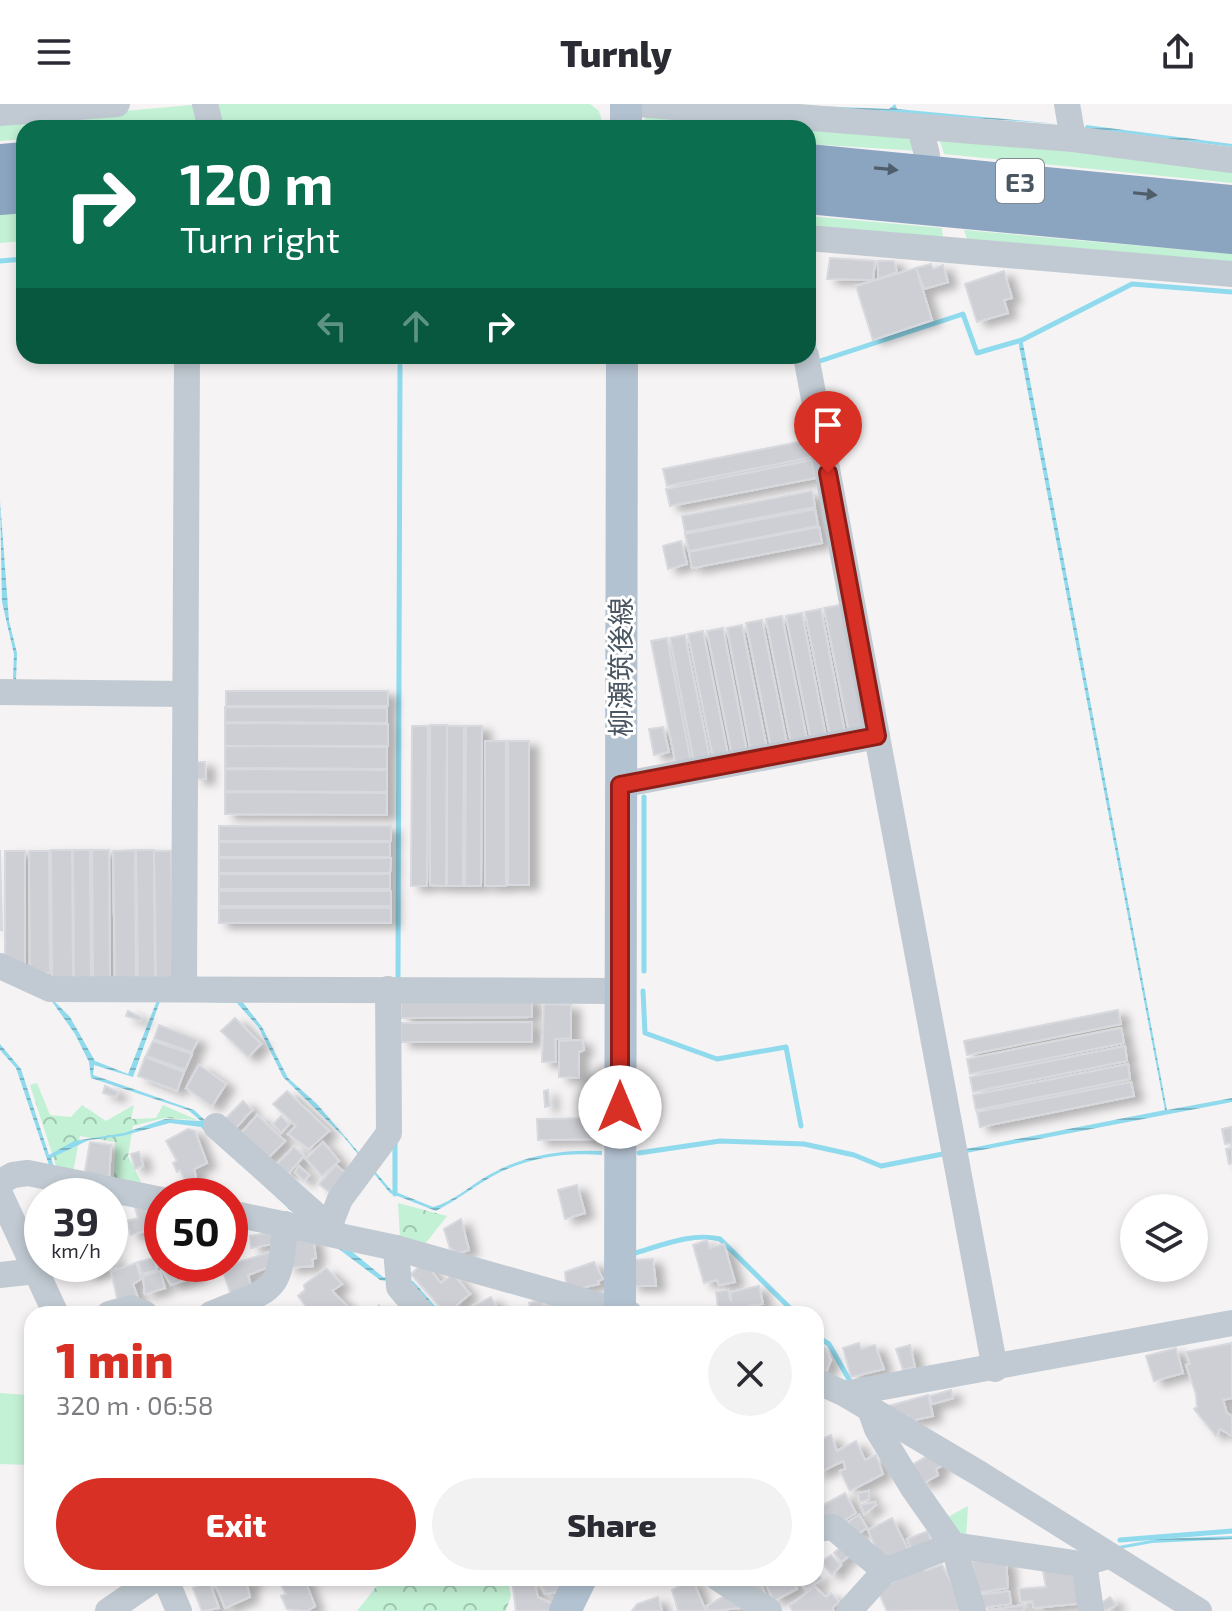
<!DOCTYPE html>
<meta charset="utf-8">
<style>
body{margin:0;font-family:"Exo 2","Noto Sans JP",sans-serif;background:#f2f2f3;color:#2b2b33;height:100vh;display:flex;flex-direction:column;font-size:30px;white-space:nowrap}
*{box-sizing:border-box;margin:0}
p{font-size:26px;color:#7c7c81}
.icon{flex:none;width:44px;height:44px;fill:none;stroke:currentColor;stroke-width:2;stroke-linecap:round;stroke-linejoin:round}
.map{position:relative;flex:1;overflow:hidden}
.details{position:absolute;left:24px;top:1202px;width:800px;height:280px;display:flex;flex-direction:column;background:#fff;border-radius:24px;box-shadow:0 4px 12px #0003}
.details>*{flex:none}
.top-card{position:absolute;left:16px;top:16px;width:800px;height:244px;border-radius:24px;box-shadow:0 4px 12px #0003;background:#0b6e4f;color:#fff;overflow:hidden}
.tools{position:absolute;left:1120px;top:1090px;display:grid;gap:16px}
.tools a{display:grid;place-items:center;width:88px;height:88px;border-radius:50%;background:#fff;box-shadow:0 4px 12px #0003;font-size:40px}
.speed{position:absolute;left:24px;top:1074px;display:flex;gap:16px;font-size:40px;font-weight:700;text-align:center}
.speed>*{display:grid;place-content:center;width:104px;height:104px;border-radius:50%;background:#fff;box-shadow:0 4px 12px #0003;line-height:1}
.speed small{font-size:20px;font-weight:400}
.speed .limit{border:12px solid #d22;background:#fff;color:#111}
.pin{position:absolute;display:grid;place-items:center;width:68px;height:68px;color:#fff;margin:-82px -34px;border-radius:50% 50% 50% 0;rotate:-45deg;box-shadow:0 0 8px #0007}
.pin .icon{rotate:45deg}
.me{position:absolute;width:88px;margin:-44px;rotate:0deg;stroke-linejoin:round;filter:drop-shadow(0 0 6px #0008)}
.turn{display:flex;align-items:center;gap:28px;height:168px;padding:0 32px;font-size:36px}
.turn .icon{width:104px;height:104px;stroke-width:2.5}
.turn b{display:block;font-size:56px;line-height:68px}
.lanes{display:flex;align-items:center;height:76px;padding:0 32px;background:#0003;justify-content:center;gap:40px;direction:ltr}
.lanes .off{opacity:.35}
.round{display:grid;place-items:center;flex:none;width:84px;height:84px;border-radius:42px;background:#f2f2f3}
.summary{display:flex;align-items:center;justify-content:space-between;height:136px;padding:0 32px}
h1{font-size:48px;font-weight:800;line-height:60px;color:#d93025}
.cta{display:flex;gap:16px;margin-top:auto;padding:16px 32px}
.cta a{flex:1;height:92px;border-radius:48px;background:#d93025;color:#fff;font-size:32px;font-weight:800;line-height:92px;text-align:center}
.cta a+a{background:#f2f2f3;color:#2b2b33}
header{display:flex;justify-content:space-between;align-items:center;height:104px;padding:0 32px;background:#fff;font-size:36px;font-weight:800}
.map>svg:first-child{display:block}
.grass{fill:#c3f1d5}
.forest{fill:url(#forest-crowns)}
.water{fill:url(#water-rules)}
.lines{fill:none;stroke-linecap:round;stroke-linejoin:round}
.stream{stroke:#90daee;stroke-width:5}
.building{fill:#cdcfd5;stroke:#d7d9de;stroke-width:2;filter:url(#shadow)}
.minor{stroke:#c1cad2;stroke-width:26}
.major{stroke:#b3c2d1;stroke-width:32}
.highway{stroke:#8ba5c1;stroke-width:38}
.oneway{fill:#505e6b}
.route-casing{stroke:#8d1f18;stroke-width:20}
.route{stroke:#d93025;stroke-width:14}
.labels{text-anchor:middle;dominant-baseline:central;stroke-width:6;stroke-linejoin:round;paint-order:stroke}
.shield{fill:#fff;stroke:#808990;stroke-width:2}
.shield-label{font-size:26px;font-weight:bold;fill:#4a5661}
.street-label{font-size:28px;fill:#4a5661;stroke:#fff}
</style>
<header><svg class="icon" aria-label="menu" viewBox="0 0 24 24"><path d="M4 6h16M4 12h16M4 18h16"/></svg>Turnly<svg class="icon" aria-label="share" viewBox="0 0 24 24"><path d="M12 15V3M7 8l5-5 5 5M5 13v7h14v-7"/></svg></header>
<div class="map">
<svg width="1232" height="1507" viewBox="0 0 1232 1507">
<defs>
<pattern id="forest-crowns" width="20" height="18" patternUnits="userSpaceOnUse" patternTransform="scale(2)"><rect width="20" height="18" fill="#c3f1d5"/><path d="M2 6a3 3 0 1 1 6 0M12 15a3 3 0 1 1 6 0" fill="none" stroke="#a0c6b0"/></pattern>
<pattern id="water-rules" width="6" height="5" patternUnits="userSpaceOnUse" patternTransform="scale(2)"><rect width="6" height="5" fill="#90daee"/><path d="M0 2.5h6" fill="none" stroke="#78b4c4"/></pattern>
<filter id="shadow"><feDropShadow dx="9" dy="5" stdDeviation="4" flood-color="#0004"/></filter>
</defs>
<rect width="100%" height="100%" fill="#f5f3f3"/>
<g class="grass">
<path d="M203,0L208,24L197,21L24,24V35L0,37V18Z"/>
<path d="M208,0H590L599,7L604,24H214Z"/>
<path d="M652,9L914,30L920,47L808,40V24H641V18Z"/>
<path d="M938,30L1232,60V79L944,50Z"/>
<path d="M24,106V137L0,139V108Z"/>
<path d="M808,112L942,124L943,134L808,132Z"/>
<path d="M964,126L1232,150V168L970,144Z"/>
<path d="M0,1289L28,1291L32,1361L0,1360Z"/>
<path d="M968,1402L966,1434L956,1431L946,1414Z"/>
</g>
<g class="forest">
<path d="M37,979L50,1011L71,1013L82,1001L106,1017L134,1001L131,1015L156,1014L163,1001L197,1016L164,1014L133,1022L128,1052L144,1084L114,1077L115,1038L80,1032L72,1073L58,1068L30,981Z"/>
<path d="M398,1099L447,1112L425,1140L400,1135Z"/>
<path d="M383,1474H507L511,1491L506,1507H357Z"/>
</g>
<g class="water">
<path d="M768,0L889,5L895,0L897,5L1059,20Z"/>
<path d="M1086,21L1232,40V43L1085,24Z"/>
<path d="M1022,234L1167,1006L1232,994V998L966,1049V1045L1165,1006L1018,236Z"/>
<path d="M0,396L9,517L17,549L16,577L13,574L14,550L2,498Z"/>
<path d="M46,889L70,913L95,957L128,970L158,894L241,896L262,923L288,974L317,1000L391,1086L433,1103C452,1098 470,1082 487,1072C523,1051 561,1045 602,1047V1051C563,1048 525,1054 491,1073C472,1084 455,1097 436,1107L390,1089L343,1032L283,973L259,924L237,899L160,897L133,973L94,961L93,971L194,1006L311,1114L383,1173L413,1177L442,1210H437L411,1181L380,1176L304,1119L201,1023L170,1019L122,1032L89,1036L51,1054L54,1063L50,1064L16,964L0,946V940L21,965L49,1051L74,1037L124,1029L165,1015L201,1017L188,1006L91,974L89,958L75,930Z"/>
<path d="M1232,1432V1435L1152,1439L1114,1446L1113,1443L1157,1435Z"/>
</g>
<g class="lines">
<g class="stream">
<path d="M0,157L24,155"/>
<path d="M808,214L817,258L963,210L977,249L1022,236L1132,180L1232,188"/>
<path d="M644,867V693"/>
<path d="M398,875L400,262"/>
<path d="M643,887L645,929L717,955L786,943L801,1022"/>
<path d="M639,1049L720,1037L804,1040L854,1051L881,1062L948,1049"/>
<path d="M395,1090V1037"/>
<path d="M632,1150C660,1142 692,1128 720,1135L796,1210"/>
<path d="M816,1232L829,1240L851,1279"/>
<path d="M1120,1436L1232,1427"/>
<path d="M593,1478L607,1474"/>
</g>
</g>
<g class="building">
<path d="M830,154L875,157L873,176L827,175Z"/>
<path d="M878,157H894L897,168L878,175Z"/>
<path d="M931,160L933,165L943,161L948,178L924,185L916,164Z"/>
<path d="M916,164L932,216L873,236L856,182Z"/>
<path d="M1004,167L1012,194L1004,196L1008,209L977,218L965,180Z"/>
<path d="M809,336L812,353L667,382L663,365Z"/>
<path d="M812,356L816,374L670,402L666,385Z"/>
<path d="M812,387L815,403L685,428L682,412Z"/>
<path d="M815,405L818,422L689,447L685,430Z"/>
<path d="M819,423L822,439L692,464L689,448Z"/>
<path d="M681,437L687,460L668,465L663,442Z"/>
<path d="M840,501L865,625L849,628L824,504Z"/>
<path d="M821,505L845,629L830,632L805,508Z"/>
<path d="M802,509L826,633L811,636L786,512Z"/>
<path d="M782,512L807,636L791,639L766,515Z"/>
<path d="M762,516L787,640L771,643L746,519Z"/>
<path d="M742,521L767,645L751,648L727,524Z"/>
<path d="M723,524L747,648L732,651L707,527Z"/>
<path d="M703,527L728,651L713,654L688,530Z"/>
<path d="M685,531L710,655L694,658L670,534Z"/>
<path d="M667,534L691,658L676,661L651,537Z"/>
<rect x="226" y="587" width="162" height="15"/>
<path d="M225,603L387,604V619L225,618Z"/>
<path d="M225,619L388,620V642H225Z"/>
<path d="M430,621H447L446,782L430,781Z"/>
<path d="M412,622H428L427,782H411Z"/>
<path d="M447,622H464L463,782H447Z"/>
<path d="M466,622H482L481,782H465Z"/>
<path d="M663,623L669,648L654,651L649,625Z"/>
<rect x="485" y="637" width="21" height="145"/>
<rect x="508" y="637" width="21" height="144"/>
<path d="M225,642L387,643V665L225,664Z"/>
<path d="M195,658H205L206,675H195Z"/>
<path d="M225,665L387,666V688L225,687Z"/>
<path d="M225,688L387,689V711L225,710Z"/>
<rect x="219" y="722" width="172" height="15"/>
<rect x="219" y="738" width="171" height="15"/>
<path d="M0,746L2,826H0Z"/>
<path d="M51,746H72L73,879H52Z"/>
<path d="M73,746H90L91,879H74Z"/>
<path d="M92,746H109L110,879H93Z"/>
<path d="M135,746L136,879L115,880L113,747Z"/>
<path d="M136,746H154L155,879H138Z"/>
<rect x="5" y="747" width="20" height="113"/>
<path d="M29,747H49L50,869H30Z"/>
<path d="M154,747H171L173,880H156Z"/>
<path d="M219,754H391L390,769H219Z"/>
<rect x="219" y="770" width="171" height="15"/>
<rect x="219" y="787" width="172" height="15"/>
<rect x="219" y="804" width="172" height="15"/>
<path d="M401,894H532V913L401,914Z"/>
<path d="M544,900L571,901V934L555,935L556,958H542Z"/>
<path d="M1118,906L1121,920L967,951L964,937Z"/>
<path d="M128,907L142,914L141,917L126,912Z"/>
<path d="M235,914L261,940L248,953L221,927Z"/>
<path d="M532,918V938H401V919Z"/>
<path d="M159,921L198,936L192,948L154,935Z"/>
<path d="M1121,924L1124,939L970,970L967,955Z"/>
<path d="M582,936L584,946L579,948V974L559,973V937Z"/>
<path d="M153,937L192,950L185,966L146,952Z"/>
<path d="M1125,942L1127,957L973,988L970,973Z"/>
<path d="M145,953L184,968L177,987L138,972Z"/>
<path d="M1128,960L1130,975L976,1006L973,991Z"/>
<path d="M199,961L226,980L212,1002L186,984Z"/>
<path d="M1131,978L1134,992L980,1023L977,1008Z"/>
<path d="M105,982L118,988L116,993L103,989Z"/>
<path d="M548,986L550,1002L545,1003L544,987Z"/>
<path d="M287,987L329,1027L309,1045L288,1030L296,1022L273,1000Z"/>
<path d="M243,997L252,1006L232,1028L222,1018Z"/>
<path d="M257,1011L285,1037L264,1058L237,1034Z"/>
<path d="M281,1012L289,1020L281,1029L273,1020Z"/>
<path d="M602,1014V1035L538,1036L537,1015Z"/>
<path d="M1232,1023V1039L1225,1040L1222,1025Z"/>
<path d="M188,1025L195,1027L207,1059L194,1065L196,1074L186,1079L180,1066L177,1068L173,1059L177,1057L166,1037Z"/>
<path d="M90,1038L111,1041L109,1077L84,1073Z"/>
<path d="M323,1038L339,1057L322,1072L306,1055Z"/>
<path d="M294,1043L304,1052L287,1071L277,1060Z"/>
<path d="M1232,1044V1059L1229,1060L1226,1045Z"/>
<path d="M139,1048L143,1062L135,1065L131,1050Z"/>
<path d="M336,1061L350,1073L333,1091L319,1080Z"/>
<path d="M299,1062L309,1071L304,1077L295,1068Z"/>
<path d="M577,1081L585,1109L565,1115L558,1086Z"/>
<path d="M134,1100L145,1101L152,1125L131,1131L127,1117L138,1114Z"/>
<path d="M461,1115L469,1146L459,1149L450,1144L444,1125Z"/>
<path d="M275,1127L277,1139L251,1144L250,1132Z"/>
<path d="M290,1134H313L316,1154L312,1155L313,1162L287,1164Z"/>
<path d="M707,1136L710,1144L724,1140L735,1178L719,1181L717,1176L704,1179L693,1141Z"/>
<path d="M270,1148L274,1161L248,1171L252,1186L232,1194L223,1167L231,1164L230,1161Z"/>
<path d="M113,1149L116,1163L87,1171L84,1160H110Z"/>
<path d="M154,1154L157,1166L142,1170L138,1158Z"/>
<path d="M653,1155L656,1182H630L632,1156Z"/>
<path d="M162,1157L194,1160L197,1172L171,1181L162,1166Z"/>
<path d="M424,1158L441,1179L453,1170L470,1190L446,1210L411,1170Z"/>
<path d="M594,1158L603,1175L598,1177L599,1180L567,1187L565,1168Z"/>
<path d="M136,1159L141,1175L133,1180L139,1197L119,1202L111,1168Z"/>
<path d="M326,1164L342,1180L332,1187L349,1204L342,1210H312L298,1192L305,1186L304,1181Z"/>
<path d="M160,1167L165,1184L145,1190L143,1172Z"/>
<path d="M759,1182L763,1200L748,1202L750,1210H719L716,1188L728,1186L731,1198V1188Z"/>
<path d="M491,1193L500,1210H456L455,1205L460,1203L461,1208Z"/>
<path d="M542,1195L546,1209L532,1210L529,1199Z"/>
<path d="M379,1201L386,1210H365L364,1207L373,1208Z"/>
<path d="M859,1239L861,1245L875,1241L884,1265L851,1273L843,1244Z"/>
<path d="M1232,1239V1294L1223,1296L1227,1309L1232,1312V1332L1220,1325L1216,1332L1194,1305L1197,1303L1196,1290L1186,1261L1190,1260L1186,1248Z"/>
<path d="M816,1241L825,1244L831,1256L825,1270L816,1266Z"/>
<path d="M910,1241L915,1263L903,1266L896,1245Z"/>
<path d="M1176,1244L1183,1269L1154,1277L1146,1252Z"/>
<path d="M951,1286L953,1294L932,1300L930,1292Z"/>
<path d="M928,1291L933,1312L910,1317L908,1312L901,1314L885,1303Z"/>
<path d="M831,1331L837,1347L856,1337L865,1356L876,1351L883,1370L850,1387L840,1367L846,1365L843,1357L816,1370V1338Z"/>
<path d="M929,1351L945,1360L936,1365L938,1371L922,1380L910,1362Z"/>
<path d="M869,1387V1395L860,1398L858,1389Z"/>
<path d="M845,1389L856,1409L843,1417L819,1415L816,1405Z"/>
<path d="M875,1398L876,1401L864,1410L861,1401Z"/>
<path d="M859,1411L867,1424L854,1432L848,1418Z"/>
<path d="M892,1414L909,1447L882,1458L868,1426Z"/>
<path d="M928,1427L932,1440L912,1447L907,1435Z"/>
<path d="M842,1442L850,1451L841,1458L834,1449Z"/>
<path d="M831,1451L841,1461L832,1471L821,1458Z"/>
<path d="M996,1454L1006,1458L1008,1484L977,1489L972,1457Z"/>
<path d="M924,1460L925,1467L942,1461L965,1506L887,1507L878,1487Z"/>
<path d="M1042,1461L1076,1467L1085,1499L1034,1504L1032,1497L1021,1498L1019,1485L1046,1483Z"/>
<path d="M816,1469L822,1475L806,1485L797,1476L816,1474Z"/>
<path d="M213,1474H251L253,1479L247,1481L250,1493L225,1504Z"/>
<path d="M304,1474L315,1502L307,1507L287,1505L281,1492L286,1490L278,1475Z"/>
<path d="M538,1474H572L562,1487L545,1490Z"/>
<path d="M738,1474H759L765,1491Z"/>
<path d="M763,1474H792L797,1485L774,1497Z"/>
<path d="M692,1475L706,1507H678L672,1486Z"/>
<path d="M512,1476L534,1479L538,1493L556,1502L557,1507H516Z"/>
<path d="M209,1478L219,1504L202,1507L193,1484Z"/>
<path d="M815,1483L826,1493L831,1489L839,1498L832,1504L834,1507H793L789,1502Z"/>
<path d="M1009,1487L1011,1500L981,1504L979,1491Z"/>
<path d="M728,1490L741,1504L709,1507L707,1502Z"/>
<path d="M658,1493L662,1507H632L637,1500Z"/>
<path d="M1110,1493L1116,1501L1105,1507L1100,1500Z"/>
<path d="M1024,1501V1507L990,1506Z"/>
</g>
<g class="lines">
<g class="minor">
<path d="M205,0L211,24"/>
<path d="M637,0L1073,35L1232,56"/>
<path d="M1067,0L1073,35"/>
<path d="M0,9L117,0"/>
<path d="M920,23L927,51"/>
<path d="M808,134L1232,170"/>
<path d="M806,252L995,1265"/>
<path d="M0,588L185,590"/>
<path d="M620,681L877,632"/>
<path d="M0,862L50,885L620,887"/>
<path d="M184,883L187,252"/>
<path d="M216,1022L336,1129"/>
<path d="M0,1078L13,1071L28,1069L162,1096"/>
<path d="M0,1090L56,1210"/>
<path d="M230,1109L396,1144L630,1210"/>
<path d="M329,1123L340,1095L389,1029L388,885"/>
<path d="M396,1144L399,1183L422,1210"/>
<path d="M0,1171L36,1167"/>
<path d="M109,1210L131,1204L145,1210"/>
<path d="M211,1210C275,1183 280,1192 285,1120"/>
<path d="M816,1277L845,1290L980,1370L1199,1507"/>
<path d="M845,1290L1232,1219"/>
<path d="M870,1305L877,1325L913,1384L953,1441L973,1507"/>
<path d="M816,1425L833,1423L885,1467"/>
<path d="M1084,1459L1091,1507"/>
<path d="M165,1474L179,1507"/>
<path d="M718,1474L769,1507"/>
<path d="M108,1507L156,1474"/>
<path d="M849,1507L885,1467L953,1441L1081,1460L1108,1452"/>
</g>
<g class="major">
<path d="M626,24V0"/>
<path d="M620,1210L622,252"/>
<path d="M565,1507L581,1474"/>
</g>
<g class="highway">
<path d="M0,59L24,57"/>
<path d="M808,59L1232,100"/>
<path d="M808,91L1232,131"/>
<path d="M0,92L24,90"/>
</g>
</g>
<defs><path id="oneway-solid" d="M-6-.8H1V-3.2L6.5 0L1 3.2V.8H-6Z" transform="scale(2)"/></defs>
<g class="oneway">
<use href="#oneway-solid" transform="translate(886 65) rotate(5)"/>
<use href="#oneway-solid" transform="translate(1145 90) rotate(6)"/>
</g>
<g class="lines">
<g class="route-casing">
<path id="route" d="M620,1003V681L877,632L828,369"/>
</g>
<use href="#route" class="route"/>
</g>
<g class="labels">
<rect class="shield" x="996" y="55" width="48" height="44" rx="6"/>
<g class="shield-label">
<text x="1020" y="77">E3</text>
</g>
<g class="street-label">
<text transform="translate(620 563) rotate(-90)">柳瀬筑後線</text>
</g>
</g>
</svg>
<div class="tools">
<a><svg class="icon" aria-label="layers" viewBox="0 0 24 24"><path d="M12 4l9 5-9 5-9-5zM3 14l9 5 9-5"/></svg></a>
</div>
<div class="speed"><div>39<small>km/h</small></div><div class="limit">50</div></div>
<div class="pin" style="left:828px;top:369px;background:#d93025"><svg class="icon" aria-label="arrive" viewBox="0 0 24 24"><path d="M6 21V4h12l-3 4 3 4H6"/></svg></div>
<svg class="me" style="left:620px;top:1003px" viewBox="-20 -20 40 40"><circle r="19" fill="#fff"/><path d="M0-13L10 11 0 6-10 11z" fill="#d93025"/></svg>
<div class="top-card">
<div class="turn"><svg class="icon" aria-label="right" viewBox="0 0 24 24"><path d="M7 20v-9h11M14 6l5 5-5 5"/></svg><div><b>120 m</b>Turn right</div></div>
<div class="lanes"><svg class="icon off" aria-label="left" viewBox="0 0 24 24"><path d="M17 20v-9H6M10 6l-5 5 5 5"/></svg><svg class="icon off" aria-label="ahead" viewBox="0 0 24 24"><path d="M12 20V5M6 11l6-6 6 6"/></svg><svg class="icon" aria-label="right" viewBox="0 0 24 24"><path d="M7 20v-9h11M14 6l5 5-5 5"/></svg></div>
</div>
<section class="details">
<div class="summary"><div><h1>1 min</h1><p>320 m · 06:58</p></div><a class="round"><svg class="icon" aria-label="close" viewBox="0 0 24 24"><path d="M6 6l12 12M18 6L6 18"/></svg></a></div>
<div class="cta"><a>Exit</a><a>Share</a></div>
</section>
</div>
